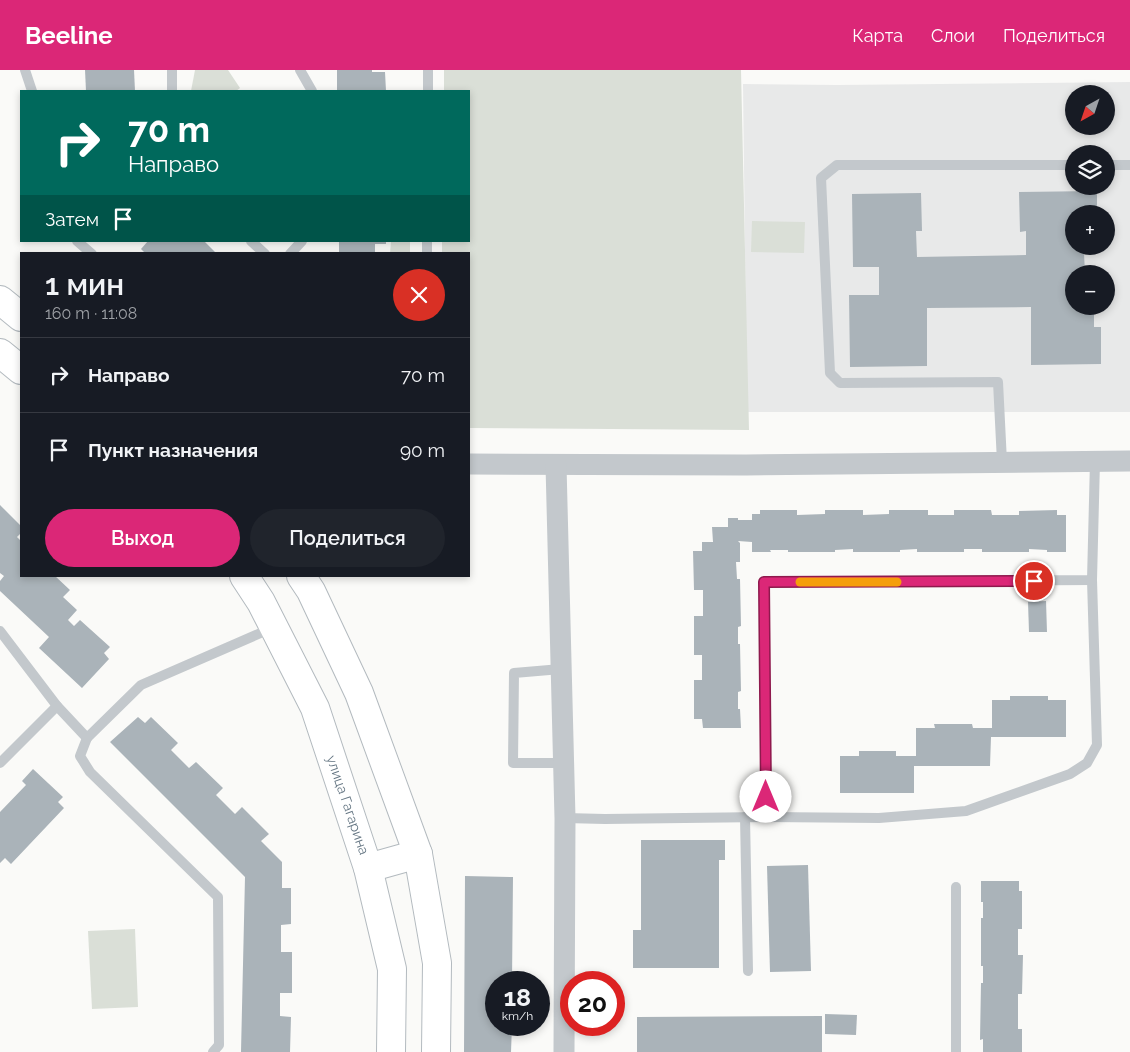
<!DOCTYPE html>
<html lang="ru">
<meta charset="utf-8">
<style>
body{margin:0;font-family:Raleway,sans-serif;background:#20242c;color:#f1f3f6;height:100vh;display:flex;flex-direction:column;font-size:19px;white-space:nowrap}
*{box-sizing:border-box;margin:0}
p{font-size:16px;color:#9ea1a6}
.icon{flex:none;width:28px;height:28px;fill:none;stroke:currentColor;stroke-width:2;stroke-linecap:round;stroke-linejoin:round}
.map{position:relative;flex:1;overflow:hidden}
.details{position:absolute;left:20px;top:182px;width:450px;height:325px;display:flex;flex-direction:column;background:#171b24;border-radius:0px;box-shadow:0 2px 8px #0003}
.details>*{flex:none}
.guide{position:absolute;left:20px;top:20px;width:450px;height:152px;border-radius:0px;box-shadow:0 2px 8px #0003;background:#00695c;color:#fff;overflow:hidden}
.needle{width:32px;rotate:220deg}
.tools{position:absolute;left:1065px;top:15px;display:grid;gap:10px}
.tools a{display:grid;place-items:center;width:50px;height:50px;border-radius:50%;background:#171b24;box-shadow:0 2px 8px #0003;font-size:25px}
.speed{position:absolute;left:485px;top:901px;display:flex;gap:10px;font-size:25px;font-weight:700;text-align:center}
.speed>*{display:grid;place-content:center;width:65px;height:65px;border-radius:50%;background:#171b24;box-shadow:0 2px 8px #0003;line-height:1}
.speed small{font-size:12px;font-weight:400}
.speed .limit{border:8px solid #d22;background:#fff;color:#111}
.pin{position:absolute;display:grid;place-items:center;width:42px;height:42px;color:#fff;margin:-21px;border:2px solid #fff;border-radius:50%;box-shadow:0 1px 5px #0007}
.me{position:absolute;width:55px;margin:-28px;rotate:0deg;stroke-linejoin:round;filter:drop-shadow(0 0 4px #0008)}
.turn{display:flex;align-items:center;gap:18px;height:105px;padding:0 25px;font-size:22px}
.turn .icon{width:65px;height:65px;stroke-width:2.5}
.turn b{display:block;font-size:35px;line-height:42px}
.then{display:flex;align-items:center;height:48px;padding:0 25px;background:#0003;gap:10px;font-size:19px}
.round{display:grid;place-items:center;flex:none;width:52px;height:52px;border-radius:26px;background:#20242c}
.headline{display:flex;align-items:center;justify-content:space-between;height:85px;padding:0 25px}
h1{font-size:30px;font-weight:600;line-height:38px}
.action{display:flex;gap:10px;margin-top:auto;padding:10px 25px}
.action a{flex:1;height:58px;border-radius:30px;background:#db2777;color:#fff;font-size:20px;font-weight:600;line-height:58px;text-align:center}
.action a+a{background:#20242c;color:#f1f3f6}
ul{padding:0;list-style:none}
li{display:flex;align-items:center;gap:15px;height:75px;padding:0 25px;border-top:1px solid #363941}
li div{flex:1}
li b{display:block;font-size:19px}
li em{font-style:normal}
header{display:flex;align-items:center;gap:30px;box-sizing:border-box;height:70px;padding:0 25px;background:#db2777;color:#fff}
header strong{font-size:24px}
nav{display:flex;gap:28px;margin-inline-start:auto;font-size:18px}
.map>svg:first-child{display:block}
.built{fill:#e8e9e9;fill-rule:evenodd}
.green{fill:#dadfd7}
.building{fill:#aab3b9}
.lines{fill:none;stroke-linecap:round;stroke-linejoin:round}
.secondary-casing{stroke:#b3babf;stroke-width:30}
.lane{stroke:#c3c8cc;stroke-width:10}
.street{stroke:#c3c8cc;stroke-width:21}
.secondary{stroke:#fff;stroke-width:28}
.route-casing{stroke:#8e194d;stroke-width:12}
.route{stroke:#db2777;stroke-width:9}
.slow{stroke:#f59e0b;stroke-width:9}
.labels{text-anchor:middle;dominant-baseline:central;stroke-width:5;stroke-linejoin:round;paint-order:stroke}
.street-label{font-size:14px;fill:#657683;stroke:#fff}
</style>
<header>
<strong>Beeline</strong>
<nav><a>Карта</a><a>Слои</a><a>Поделиться</a></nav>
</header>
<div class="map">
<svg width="1130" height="982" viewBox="0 0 1130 982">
<rect width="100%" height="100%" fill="#fafaf8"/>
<path class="built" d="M1130,12V342H747L743,14L837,15ZM1074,24H1106V56H1074ZM1074,84H1106V116H1074ZM1074,144H1106V176H1074ZM1074,204H1106V236H1074Z"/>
<g class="green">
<path d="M195,0H228L240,18L236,21H191Z"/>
<path d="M444,0H741L749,360L469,358V184H442V171H469V21H444Z"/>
<path d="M752,151L805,152L804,183L751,182Z"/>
<path d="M391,171H410V184H390Z"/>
<path d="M135,859L138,937L92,939L88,861Z"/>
</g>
<g class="building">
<path d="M85,0H134L135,21H86Z"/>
<path d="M337,0H372V2H385L386,21H337Z"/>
<path d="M1097,121V144H1074V176H1093V183H1084L1085,204H1074V236H1094V257H1101V294L1031,295V237L927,238V296L850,297L849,225H879V197H853L852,124L921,123L922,161H916L917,187L1026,185V161L1020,162L1019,122Z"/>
<path d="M148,171H204L217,184H146L141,179Z"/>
<path d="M339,171H386V174H375V184H339Z"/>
<path d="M0,435L21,456V463L17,467L21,471V506H55L70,520L63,527L77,540L68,550L74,556L80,550L110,577L104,583L109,589L82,618L39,578L49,567L0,521V511L4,506L0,503Z"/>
<path d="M760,440H797V445L825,444V440H863V445L889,444V440H928V445H954V440H991L992,445H1019V441L1057,440V445H1066V482H1047V480L1029,479V482H982V479H964V482H917V479L900,480V482H853V479L835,480V482H788V480H770L771,482H752V472L738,471L740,473V492H736L737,509H740L741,556L738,557V574H740L741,621L738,622V639H740L741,658H703L702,649H694V610H702V585H694V546H703V520H694L693,481H702V472H713L712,457H728V448H738V450H752V444H760Z"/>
<path d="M1046,531L1047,562H1029L1028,532Z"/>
<path d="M1010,626H1048V630H1066V667H991L990,696H914V723H840V686H859V681H896V686H916V658H935L934,654H972L973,658H992V630H1010Z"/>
<path d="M138,647L145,653L151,647L178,673L171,680L189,698L196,692L223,718L216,725L235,744L242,737L269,764L261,771L282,792V818H291V854L281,855V882H292V923H280V946L291,947L290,982H241L245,807L110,672Z"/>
<path d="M33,699L63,727L58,732L64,738L11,794L5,788L0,793V742L26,715L22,711Z"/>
<path d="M641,770H725V790H719V898H633V860H641Z"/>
<path d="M808,795L811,901L770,902L767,796Z"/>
<path d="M465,806L513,807L512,912H496V955H512L511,982H464Z"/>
<path d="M981,811H1019V821H1022V859H1018V885H1023L1022,924H1018V959H1022V982H983V969L980,970L981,913H983V896H981V848H983V832H981Z"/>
<path d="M825,944L857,945L856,965L825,964Z"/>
<path d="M822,946V982H637V947Z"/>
</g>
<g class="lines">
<g class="secondary-casing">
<g id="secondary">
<path d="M0,230L21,247"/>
<path d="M0,283L21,300"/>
<path d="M244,506L261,532L315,638L368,798L392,899L391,982"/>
<path d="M301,506L311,521L359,623L418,784L437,893L436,982"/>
<path d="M368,798L418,784"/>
</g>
</g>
<g class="lane">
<path d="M25,0L32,21"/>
<path d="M300,0L312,21"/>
<path d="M172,21V0"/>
<path d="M428,21V0"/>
<path d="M1106,95H1130"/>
<path d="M77,171L92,184"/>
<path d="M251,171L265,184"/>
<path d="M290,184L302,171"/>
<path d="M427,184V171"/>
<path d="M1002,392L998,312L840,313L830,303L821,108L837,95H1074"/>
<path d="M0,561L57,636L87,668L141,615L272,558"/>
<path d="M561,599L514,603L513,693H563"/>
<path d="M87,668L80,686L90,702L218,827L219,975L213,982"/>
<path d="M0,693L57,636"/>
<path d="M745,747L748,901"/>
<path d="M766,747L879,748L966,741L1070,704L1087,693L1097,675L1092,510"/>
<path d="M565,748L605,749L766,747L764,512L1092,510L1095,391"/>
<path d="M956,982V817"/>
</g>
<g class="street">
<path d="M469,394L746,395L1130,391"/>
<path d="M556,395L565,748L564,982"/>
</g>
<use href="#secondary" class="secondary"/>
</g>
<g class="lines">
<g class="route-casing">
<path id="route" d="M766,727L764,512L1034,511"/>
</g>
<use href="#route" class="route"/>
<path class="slow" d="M800,512H897"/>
</g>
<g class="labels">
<g class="street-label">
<text transform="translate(348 735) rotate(71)">улица Гагарина</text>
</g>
</g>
</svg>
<div class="tools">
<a><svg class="needle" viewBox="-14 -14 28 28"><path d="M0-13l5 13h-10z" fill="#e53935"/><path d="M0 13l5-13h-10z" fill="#9ea1a6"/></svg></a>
<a><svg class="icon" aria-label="layers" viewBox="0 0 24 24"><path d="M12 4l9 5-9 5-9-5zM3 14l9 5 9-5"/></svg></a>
<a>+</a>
<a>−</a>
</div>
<div class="speed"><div>18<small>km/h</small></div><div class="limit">20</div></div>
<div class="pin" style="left:1034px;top:511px;background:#d93025"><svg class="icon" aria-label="arrive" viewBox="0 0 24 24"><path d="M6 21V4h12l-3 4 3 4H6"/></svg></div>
<svg class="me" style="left:766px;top:727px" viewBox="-20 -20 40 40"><circle r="19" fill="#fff"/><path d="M0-13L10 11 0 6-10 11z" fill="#db2777"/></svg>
<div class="guide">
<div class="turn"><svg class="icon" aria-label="right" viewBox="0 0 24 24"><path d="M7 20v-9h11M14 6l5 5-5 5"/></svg><div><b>70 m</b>Направо</div></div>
<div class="then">Затем<svg class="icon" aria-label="arrive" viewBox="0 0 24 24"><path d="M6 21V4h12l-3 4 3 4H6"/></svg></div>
</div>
<section class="details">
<div class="headline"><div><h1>1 мин</h1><p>160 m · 11:08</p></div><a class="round" style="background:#d93025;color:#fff"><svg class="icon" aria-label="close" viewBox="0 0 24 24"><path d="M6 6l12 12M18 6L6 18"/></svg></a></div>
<ul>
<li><svg class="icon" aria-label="right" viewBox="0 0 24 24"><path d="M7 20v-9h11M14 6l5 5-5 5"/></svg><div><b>Направо</b></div><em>70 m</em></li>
<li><svg class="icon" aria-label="arrive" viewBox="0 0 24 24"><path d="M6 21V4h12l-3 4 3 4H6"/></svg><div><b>Пункт назначения</b></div><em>90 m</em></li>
</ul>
<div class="action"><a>Выход</a><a>Поделиться</a></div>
</section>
</div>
